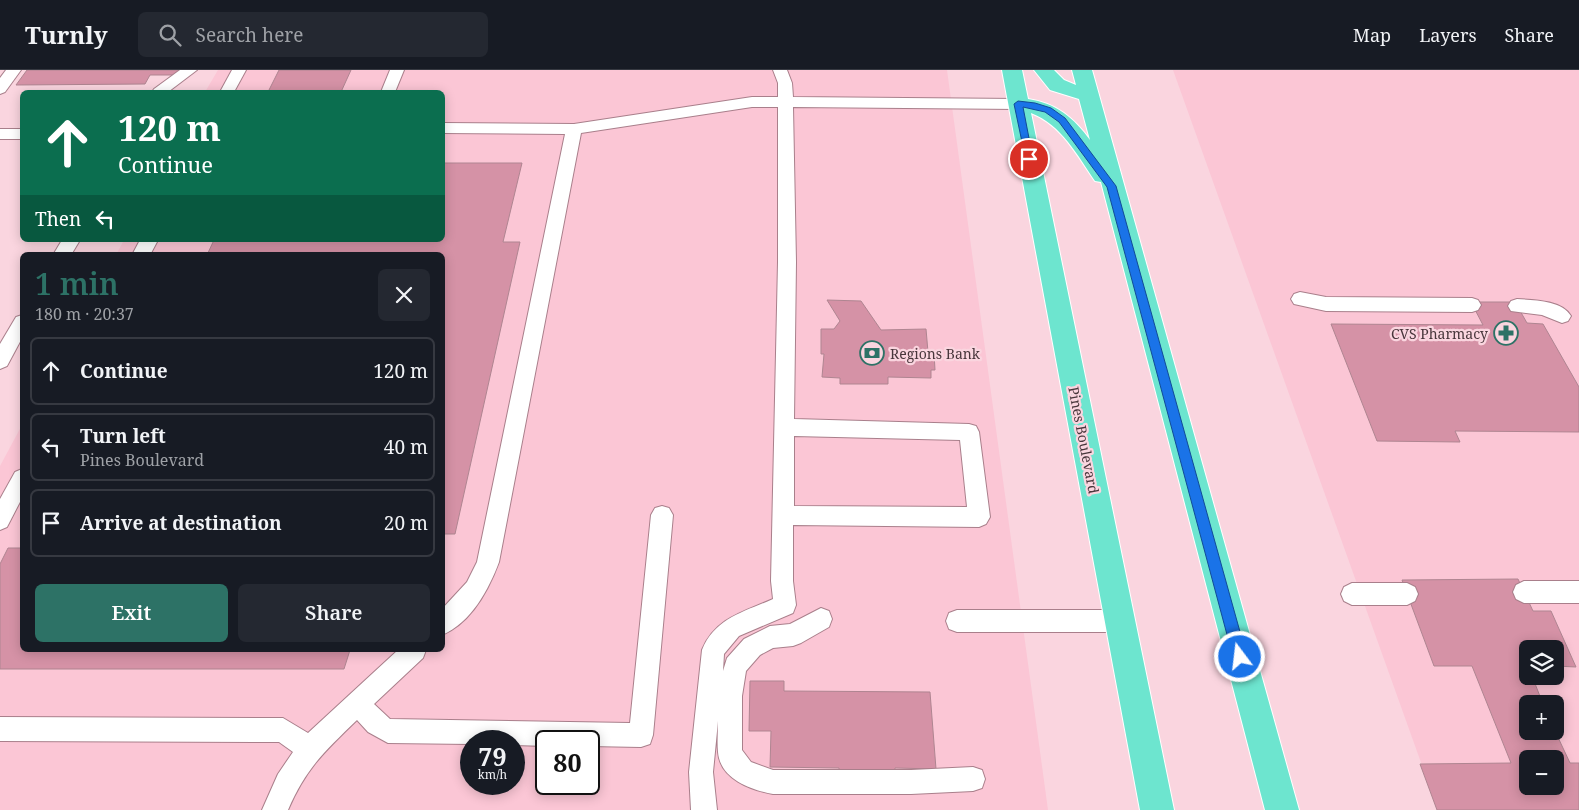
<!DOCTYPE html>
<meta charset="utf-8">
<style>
body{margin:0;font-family:"Noto Serif",serif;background:#242831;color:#f1f3f6;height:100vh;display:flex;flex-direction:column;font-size:19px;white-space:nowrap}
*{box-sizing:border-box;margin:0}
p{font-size:16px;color:#9ea1a6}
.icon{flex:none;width:28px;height:28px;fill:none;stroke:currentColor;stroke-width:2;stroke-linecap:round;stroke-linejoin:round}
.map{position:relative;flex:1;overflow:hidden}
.panel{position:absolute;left:20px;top:182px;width:425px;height:400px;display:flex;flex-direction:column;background:#171b24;border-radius:8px;box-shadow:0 2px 12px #0003}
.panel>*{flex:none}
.top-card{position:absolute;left:20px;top:20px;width:425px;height:152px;border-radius:8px;box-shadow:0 2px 12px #0003;background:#0b6e4f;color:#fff;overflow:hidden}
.buttons{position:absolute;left:1519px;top:570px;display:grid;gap:10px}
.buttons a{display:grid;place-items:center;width:45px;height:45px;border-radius:8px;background:#171b24;box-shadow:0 2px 12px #0003;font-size:25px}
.speed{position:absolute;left:460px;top:660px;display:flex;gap:10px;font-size:25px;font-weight:700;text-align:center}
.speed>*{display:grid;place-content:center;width:65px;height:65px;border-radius:50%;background:#171b24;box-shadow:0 2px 12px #0003;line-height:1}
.speed small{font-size:12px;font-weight:400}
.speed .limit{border:2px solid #111;border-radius:8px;background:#fff;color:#111}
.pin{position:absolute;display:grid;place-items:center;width:42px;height:42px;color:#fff;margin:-21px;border:2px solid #fff;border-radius:50%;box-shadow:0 1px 5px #0007}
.me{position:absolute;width:55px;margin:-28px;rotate:345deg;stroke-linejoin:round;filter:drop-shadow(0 0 4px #0008)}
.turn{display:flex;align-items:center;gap:18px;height:105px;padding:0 15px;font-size:22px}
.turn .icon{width:65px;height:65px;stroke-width:2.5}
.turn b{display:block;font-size:35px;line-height:42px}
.then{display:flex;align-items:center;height:48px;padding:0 15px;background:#0003;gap:10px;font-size:19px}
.round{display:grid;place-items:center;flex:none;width:52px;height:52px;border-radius:8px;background:#242831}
.headline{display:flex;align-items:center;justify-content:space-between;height:85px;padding:0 15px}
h1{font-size:30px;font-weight:600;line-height:38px;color:#2d7266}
.primary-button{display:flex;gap:10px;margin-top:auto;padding:10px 15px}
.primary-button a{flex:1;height:58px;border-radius:8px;background:#2d7266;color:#fff;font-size:20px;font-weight:600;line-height:58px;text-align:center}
.primary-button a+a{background:#242831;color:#f1f3f6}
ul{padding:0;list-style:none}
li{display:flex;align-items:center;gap:15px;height:68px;margin:0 10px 8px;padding:0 5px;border:2px solid #363941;border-radius:8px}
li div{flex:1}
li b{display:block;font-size:19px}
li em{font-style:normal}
header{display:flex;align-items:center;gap:30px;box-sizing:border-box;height:70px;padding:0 25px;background:#171b24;border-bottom:1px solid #363941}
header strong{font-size:24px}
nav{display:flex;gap:28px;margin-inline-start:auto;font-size:18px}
.search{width:350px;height:45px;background:#242831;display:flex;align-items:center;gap:12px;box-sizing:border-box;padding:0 18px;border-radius:8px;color:#9ea1a6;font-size:19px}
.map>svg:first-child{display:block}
.built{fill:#fbc6d5;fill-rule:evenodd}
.building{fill:#d592a6;stroke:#af8591;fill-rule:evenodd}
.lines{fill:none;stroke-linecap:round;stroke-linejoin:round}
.lane-casing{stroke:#a97f8b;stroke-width:2}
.highway-casing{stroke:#fff;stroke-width:2}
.lane{fill:#fff;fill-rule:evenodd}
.highway{fill:#6de5cf;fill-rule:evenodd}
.route{fill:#1a73e8;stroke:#114b97}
.labels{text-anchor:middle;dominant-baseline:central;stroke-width:4.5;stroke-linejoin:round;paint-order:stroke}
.poi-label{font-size:14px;fill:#48363b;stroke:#fad5df;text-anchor:end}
.street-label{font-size:14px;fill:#48363b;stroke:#fad5df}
</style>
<header>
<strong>Turnly</strong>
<div class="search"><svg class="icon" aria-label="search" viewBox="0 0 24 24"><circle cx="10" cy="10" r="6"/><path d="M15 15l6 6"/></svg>Search here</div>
<nav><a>Map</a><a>Layers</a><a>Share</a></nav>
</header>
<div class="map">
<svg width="1579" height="740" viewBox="0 0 1579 740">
<rect width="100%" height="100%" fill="#fad5df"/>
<g class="built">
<path d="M218,0H947L1048,740H0V396L22,355V580H442V185H116L124,170H442V22H205ZM471,671H514V714H471ZM546,671H589V714H546Z"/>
<path d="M1173,0H1579V740H1438ZM1528,579H1555V606H1528ZM1528,634H1555V661H1528ZM1528,689H1555V716H1528Z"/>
</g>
<g class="building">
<path d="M27,0H179L176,5H150L145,14L16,15Z"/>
<path d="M279,0H351L341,22H268Z"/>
<path d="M442,93H522L503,172H520L455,464H442V185H207L214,170H442Z"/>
<path d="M827,230L861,231L881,260L926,259L928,282L934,283L935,300H931V308L888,307V314H840V308L822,307L824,284H821V259H834L840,251Z"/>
<path d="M1471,232H1515L1527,253L1543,254L1579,317V362L1455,361L1460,372L1377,371L1331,254L1483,255Z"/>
<path d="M8,478H22V580H350L344,599H0V494Z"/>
<path d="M1518,509L1533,541H1551L1576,597L1555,596V579H1528V606H1532L1543,634H1528V661H1555L1570,693H1579V740H1437L1420,694L1511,693L1472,596H1434L1402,510ZM1528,689H1555V716H1528Z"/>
<path d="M750,611H784V621L930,622L936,699L895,698V706L839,704V698L770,697L771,661H749Z"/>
</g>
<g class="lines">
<g class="lane-casing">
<g id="lane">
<path d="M6,0H21L5,22L0,24V8Z"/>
<path d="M180,0H197L168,22H152L154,19Z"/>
<path d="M232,0H246L234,22H220Z"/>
<path d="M390,0H404L395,22H381Z"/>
<path d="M773,0H787L792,13L793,27L1018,29L1026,34L1018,39L793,37L796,192L794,349L969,354L976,356L979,362L990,447L986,454L979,457L793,455V511L796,535L793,543L739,566L724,584L723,601L727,588L744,569L770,556L790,554L821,538L829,541L832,549L829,557L801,573L793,576L773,578L760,585L746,601L742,626V680L751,692L773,700H911L973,697L982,700L985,709L982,718L973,721L911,724H773C751,720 720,709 718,682C717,672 718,661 718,651L713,702L717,740H691L689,702L702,580C715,548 744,542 773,529L771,511L778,192V37H752L581,63L499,492C489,519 471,553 442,565V539L467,512L477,492L565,64L442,63V53L574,54L752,27H778V13ZM794,366L960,370L967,437L794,436Z"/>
<rect x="0" y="59" width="22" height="10"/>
<path d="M62,170H80L71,185H53Z"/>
<path d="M140,170H158L150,185H132Z"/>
<path d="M1300,222L1326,227L1472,228L1478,230L1481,235L1478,240L1472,242L1326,241L1294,234L1291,229L1294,224Z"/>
<path d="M1517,229C1533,230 1562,230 1571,246L1568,251L1562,253L1542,245L1511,241L1508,236L1511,231Z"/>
<path d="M22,245V268L7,296L0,299V274L16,247Z"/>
<path d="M22,399V428L7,457L0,460V429L15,402Z"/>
<path d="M662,436L669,438L673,445L653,665L650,674L641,677L589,676V671H546V676L514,675V671H471V674L388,673L368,662L357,650C325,681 306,698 288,740H262L278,704L293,682L279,672L0,671V647L283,648L308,663L398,580H426L423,588L374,634L390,649L630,653L651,445L655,438Z"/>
<path d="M1524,511H1579V533H1524L1516,529L1513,522L1516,515Z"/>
<path d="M1352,513H1407L1415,517L1418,524L1415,531L1407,535H1352L1344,531L1341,524L1344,517Z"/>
<path d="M957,540H1120L1128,543L1131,551L1128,559L1120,562H957L949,559L946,551L949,543Z"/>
</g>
</g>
<g class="highway-casing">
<path id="highway" d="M1002,0H1022L1028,29C1056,33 1074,48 1090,70L1079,29L1050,20L1034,0H1054L1064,10L1076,15L1072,0H1092L1299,740H1265L1101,112L1095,111C1077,85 1062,55 1031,43L1174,740H1140Z"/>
</g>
<use href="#lane" class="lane"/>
<use href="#highway" class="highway"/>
</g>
<path class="route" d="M1018,31L1035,33L1051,38L1065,48L1116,116L1247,587L1245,592L1240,593L1235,592L1233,587L1107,117L1059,52L1045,42L1023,37L1033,89L1032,91H1026L1014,34Z"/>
<defs>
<g id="pharmacy-ring" transform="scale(1.25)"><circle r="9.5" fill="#fad5df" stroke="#2d7266" stroke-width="1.5"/><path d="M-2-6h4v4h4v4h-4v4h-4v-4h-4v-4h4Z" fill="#2d7266"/></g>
<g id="bank-ring" transform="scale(1.25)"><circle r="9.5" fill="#fad5df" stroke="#2d7266" stroke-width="1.5"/><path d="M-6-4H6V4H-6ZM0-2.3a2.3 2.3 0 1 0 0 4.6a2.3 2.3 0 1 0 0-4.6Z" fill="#2d7266"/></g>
</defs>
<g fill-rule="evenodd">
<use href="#pharmacy-ring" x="1506" y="263"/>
<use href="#bank-ring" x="872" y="283"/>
</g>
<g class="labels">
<g class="poi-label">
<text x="1488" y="263">CVS Pharmacy</text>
<text x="890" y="283" text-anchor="start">Regions Bank</text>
</g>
<g class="street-label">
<text transform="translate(1084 370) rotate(79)">Pines Boulevard</text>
</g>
</g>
</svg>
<div class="buttons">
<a><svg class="icon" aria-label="layers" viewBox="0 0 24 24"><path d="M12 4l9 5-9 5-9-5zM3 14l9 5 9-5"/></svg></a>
<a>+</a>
<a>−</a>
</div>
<div class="speed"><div>79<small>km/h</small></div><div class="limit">80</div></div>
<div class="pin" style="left:1029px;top:89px;background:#d93025"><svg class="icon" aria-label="arrive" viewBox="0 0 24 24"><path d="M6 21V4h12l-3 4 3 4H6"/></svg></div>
<svg class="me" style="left:1240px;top:587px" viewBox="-20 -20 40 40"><circle r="17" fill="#1a73e8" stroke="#fff" stroke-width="3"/><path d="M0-11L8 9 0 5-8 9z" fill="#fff"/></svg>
<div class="top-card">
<div class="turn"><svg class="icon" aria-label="ahead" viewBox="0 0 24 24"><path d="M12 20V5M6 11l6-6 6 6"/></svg><div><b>120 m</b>Continue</div></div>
<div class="then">Then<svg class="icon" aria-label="left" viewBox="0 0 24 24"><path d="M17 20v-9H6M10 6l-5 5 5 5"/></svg></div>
</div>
<section class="panel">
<div class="headline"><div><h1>1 min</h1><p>180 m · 20:37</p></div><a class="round"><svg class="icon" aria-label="close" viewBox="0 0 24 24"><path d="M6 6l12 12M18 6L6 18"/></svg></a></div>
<ul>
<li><svg class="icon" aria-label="ahead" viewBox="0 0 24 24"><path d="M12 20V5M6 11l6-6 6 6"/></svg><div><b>Continue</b></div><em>120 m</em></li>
<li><svg class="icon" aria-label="left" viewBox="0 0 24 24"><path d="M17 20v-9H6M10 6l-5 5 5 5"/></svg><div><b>Turn left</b><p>Pines Boulevard</p></div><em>40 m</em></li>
<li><svg class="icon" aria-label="arrive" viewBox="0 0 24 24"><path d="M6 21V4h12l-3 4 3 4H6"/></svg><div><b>Arrive at destination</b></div><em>20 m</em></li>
</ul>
<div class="primary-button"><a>Exit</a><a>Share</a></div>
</section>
</div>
